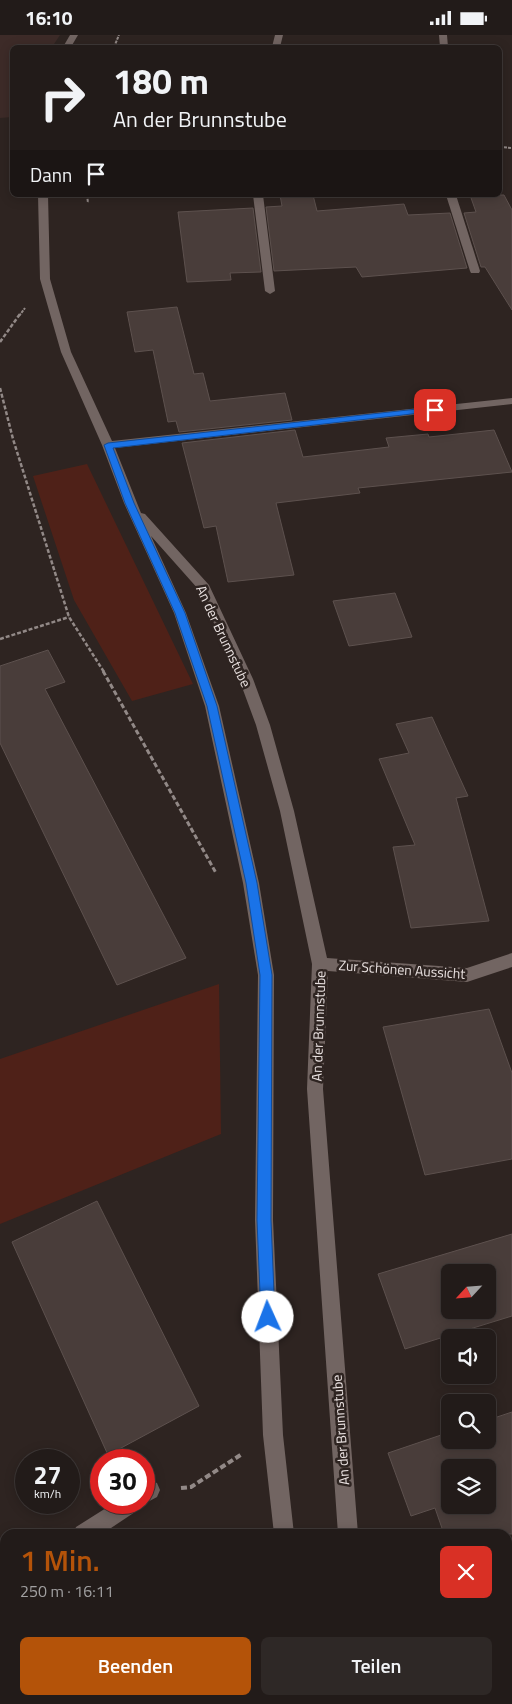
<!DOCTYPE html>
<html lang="de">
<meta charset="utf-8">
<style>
body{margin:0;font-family:"Titillium Web",sans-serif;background:#2e2826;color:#f1f3f6;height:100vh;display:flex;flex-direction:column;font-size:19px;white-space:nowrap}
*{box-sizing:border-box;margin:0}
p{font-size:16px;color:#a2a1a2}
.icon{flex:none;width:28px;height:28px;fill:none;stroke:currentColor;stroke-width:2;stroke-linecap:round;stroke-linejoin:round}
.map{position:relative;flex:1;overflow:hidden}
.details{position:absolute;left:0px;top:1494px;width:512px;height:176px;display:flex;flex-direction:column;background:#221b19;border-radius:15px 15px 0 0;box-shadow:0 2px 12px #0003,0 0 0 1px #3f3938}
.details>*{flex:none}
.hud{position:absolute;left:10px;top:10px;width:492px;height:152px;border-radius:8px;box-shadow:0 2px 12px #0003,0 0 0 1px #3f3938;background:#221b19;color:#f1f3f6;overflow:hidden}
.needle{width:32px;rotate:244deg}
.fabs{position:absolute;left:441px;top:1229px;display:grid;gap:10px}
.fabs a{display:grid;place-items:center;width:55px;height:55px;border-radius:8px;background:#221b19;box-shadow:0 2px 12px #0003,0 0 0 1px #3f3938;font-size:25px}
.speed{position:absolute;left:15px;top:1414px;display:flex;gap:10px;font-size:25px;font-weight:700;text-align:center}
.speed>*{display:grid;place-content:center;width:65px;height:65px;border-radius:50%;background:#221b19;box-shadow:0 2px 12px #0003,0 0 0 1px #3f3938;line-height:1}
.speed small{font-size:12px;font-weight:400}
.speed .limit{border:8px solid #d22;background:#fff;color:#111}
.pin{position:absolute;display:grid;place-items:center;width:42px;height:42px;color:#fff;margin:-21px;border-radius:10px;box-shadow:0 2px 8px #0006}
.me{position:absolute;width:55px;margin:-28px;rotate:358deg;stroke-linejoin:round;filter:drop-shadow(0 0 4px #0008)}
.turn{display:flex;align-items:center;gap:18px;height:105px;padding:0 20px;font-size:22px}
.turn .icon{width:65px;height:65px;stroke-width:2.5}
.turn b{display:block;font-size:35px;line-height:42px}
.then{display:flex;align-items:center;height:48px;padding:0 20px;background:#0003;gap:10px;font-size:19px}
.round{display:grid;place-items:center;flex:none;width:52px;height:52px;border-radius:8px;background:#2e2826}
.summary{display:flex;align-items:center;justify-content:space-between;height:85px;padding:0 20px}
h1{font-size:30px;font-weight:600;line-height:38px;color:#b45309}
.primary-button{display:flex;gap:10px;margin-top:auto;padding:10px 20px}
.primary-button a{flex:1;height:58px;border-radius:8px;background:#b45309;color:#fff;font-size:20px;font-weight:600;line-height:58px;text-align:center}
.primary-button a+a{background:#2e2826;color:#f1f3f6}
.status{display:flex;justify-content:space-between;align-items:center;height:35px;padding:0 25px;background:#221b19;direction:ltr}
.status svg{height:14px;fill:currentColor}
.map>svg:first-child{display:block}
.built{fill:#3d2b28}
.green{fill:#4f2118}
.building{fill:#493d3a;stroke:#5d514e;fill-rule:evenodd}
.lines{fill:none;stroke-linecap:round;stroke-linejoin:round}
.path-far3{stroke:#928987;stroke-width:2;stroke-dasharray:3 1;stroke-linecap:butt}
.path-far2{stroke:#928987;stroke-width:2.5;stroke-dasharray:4 2;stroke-linecap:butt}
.path-far1{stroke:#928987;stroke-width:3;stroke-dasharray:5 2.5;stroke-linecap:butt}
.path{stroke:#928987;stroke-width:4;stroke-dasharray:6 3;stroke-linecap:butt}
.minor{fill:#726562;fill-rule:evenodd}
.route{fill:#1a73e8;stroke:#114b97}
.labels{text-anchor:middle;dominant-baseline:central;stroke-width:5;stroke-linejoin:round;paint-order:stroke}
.street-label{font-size:14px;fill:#e9e1e0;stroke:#2e2421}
</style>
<div class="status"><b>16:10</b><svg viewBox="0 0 49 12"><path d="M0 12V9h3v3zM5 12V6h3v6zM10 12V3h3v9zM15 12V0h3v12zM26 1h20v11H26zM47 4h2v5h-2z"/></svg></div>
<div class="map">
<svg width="512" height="1669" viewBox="0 0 512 1669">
<rect width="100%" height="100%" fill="#2e2421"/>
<path class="built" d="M0,0H60L52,12H12V82L0,83Z"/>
<g class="green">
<path d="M87,429L193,649L132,666L74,565L33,441Z"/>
<path d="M219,949L221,1099L0,1189V1024Z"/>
</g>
<g class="building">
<path d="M280,160H313L317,176L404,169L408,180L450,178L467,233L362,242L356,232L274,236L266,172L282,171Z"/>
<path d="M470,160H504L512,175V275L485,232H481L464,178L476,177Z"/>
<path d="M253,173L261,237L230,238L231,245L187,247L178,177Z"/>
<path d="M177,272L194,339L203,338L210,366L285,358L292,385L179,397L176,386L168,387L153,315L135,317L127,277Z"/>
<path d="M295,395L303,422L389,412L386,403L428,399L429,402L494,395L512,437L358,453L360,458L276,468L294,540L228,547L216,491L204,493L182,408Z"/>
<path d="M395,558L412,602L349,611L333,566Z"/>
<path d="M48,615L65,647L45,654L186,923L117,950L0,708V631Z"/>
<path d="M432,682L468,761L456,763L489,886L411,893L393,812L415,810L379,724L409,718L396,689Z"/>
<path d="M489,974L512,1038V1124L425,1140L383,992Z"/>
<path d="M97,1166L199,1371L108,1420L12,1207Z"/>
<path d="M512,1199V1281L405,1314L378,1239ZM450,1238H488V1275H450Z"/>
<path d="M512,1377V1499H444L435,1473L411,1481L388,1418L450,1397V1405H488V1385ZM450,1432H488V1470H450Z"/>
</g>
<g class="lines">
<g class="path-far3">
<path d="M114,12L119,0"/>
<path d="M500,112L512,113"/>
<path d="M87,160L88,168"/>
<path d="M19,281L25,273"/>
</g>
<g class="path-far2">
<path d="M0,307L20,279"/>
<path d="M0,353L13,404L69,582L104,637"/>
<path d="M0,604L69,582"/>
</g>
<path class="path-far1" d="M103,636L216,838"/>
<path class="path" d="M181,1453L191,1452L242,1419"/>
<g class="minor">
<path d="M70,0H78L71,12H63Z"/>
<path d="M275,0H283L280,12H272Z"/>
<path d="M439,0H447L448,12H440Z"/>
<path d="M38,160H48L50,244L71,317L112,406L512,363V369L115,413L141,478L145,479L209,550L253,644L270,690L294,776L327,923L467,933L512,918V932L467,947L328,936L323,1054L358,1499H338L307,1054L312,929L280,776L256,690L239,644L199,555L151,501L186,578L219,671L259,848L274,940L273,1185L283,1400L294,1499H274L263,1400L255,1185L258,940L243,848L205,671L174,578L124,468L102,410L61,317L40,244Z"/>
<path d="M253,160H263L275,256L270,259L265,256Z"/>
<path d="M446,160H456L480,236L479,238H471L470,236Z"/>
<path d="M150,1445L157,1448L160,1455L157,1462L144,1469L141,1468L138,1475L102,1499H73L76,1492L114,1468H144V1448Z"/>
<path d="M5,1539V1561L0,1563V1541Z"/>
<rect x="292" y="1665" width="22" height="4"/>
<rect x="353" y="1665" width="22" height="4"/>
</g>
</g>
<path class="route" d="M435,372L438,373V376L113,413L134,468L185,578L217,671L257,848L272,940L271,1185L275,1282L273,1287L268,1289L263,1287L261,1282L257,1185L260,940L246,848L207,671L175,578L125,468L104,410L108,408Z"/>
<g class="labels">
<g class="street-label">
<text transform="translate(224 601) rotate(65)">An der Brunnstube</text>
<text transform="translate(402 934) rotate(4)">Zur Schönen Aussicht</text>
<text transform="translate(318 991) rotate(-88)">An der Brunnstube</text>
<text transform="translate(340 1395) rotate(-94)">An der Brunnstube</text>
</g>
</g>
</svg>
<div class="fabs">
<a><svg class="needle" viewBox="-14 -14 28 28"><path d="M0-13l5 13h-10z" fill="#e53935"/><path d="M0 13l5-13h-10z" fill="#a2a1a2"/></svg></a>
<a><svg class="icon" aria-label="sound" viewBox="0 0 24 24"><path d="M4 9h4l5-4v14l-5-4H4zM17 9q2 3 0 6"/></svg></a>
<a><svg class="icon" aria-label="search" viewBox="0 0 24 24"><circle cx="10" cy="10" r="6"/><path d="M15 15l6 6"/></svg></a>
<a><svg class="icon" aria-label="layers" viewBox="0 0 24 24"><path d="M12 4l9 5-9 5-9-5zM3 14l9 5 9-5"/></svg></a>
</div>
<div class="speed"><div>27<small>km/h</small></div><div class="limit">30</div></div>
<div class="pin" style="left:435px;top:375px;background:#d93025"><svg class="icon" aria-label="arrive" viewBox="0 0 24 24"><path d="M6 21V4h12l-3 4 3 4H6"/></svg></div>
<svg class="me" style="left:268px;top:1282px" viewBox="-20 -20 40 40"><circle r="19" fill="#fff"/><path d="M0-13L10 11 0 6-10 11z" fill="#1a73e8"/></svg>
<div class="hud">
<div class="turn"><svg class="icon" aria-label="right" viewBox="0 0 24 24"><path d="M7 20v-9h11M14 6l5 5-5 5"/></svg><div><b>180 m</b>An der Brunnstube</div></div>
<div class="then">Dann<svg class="icon" aria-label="arrive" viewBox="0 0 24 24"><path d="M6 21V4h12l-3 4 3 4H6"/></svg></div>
</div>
<section class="details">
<div class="summary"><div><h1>1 Min.</h1><p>250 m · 16:11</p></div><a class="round" style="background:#d93025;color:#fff"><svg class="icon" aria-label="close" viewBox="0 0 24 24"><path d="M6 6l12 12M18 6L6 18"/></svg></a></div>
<div class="primary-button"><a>Beenden</a><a>Teilen</a></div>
</section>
</div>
